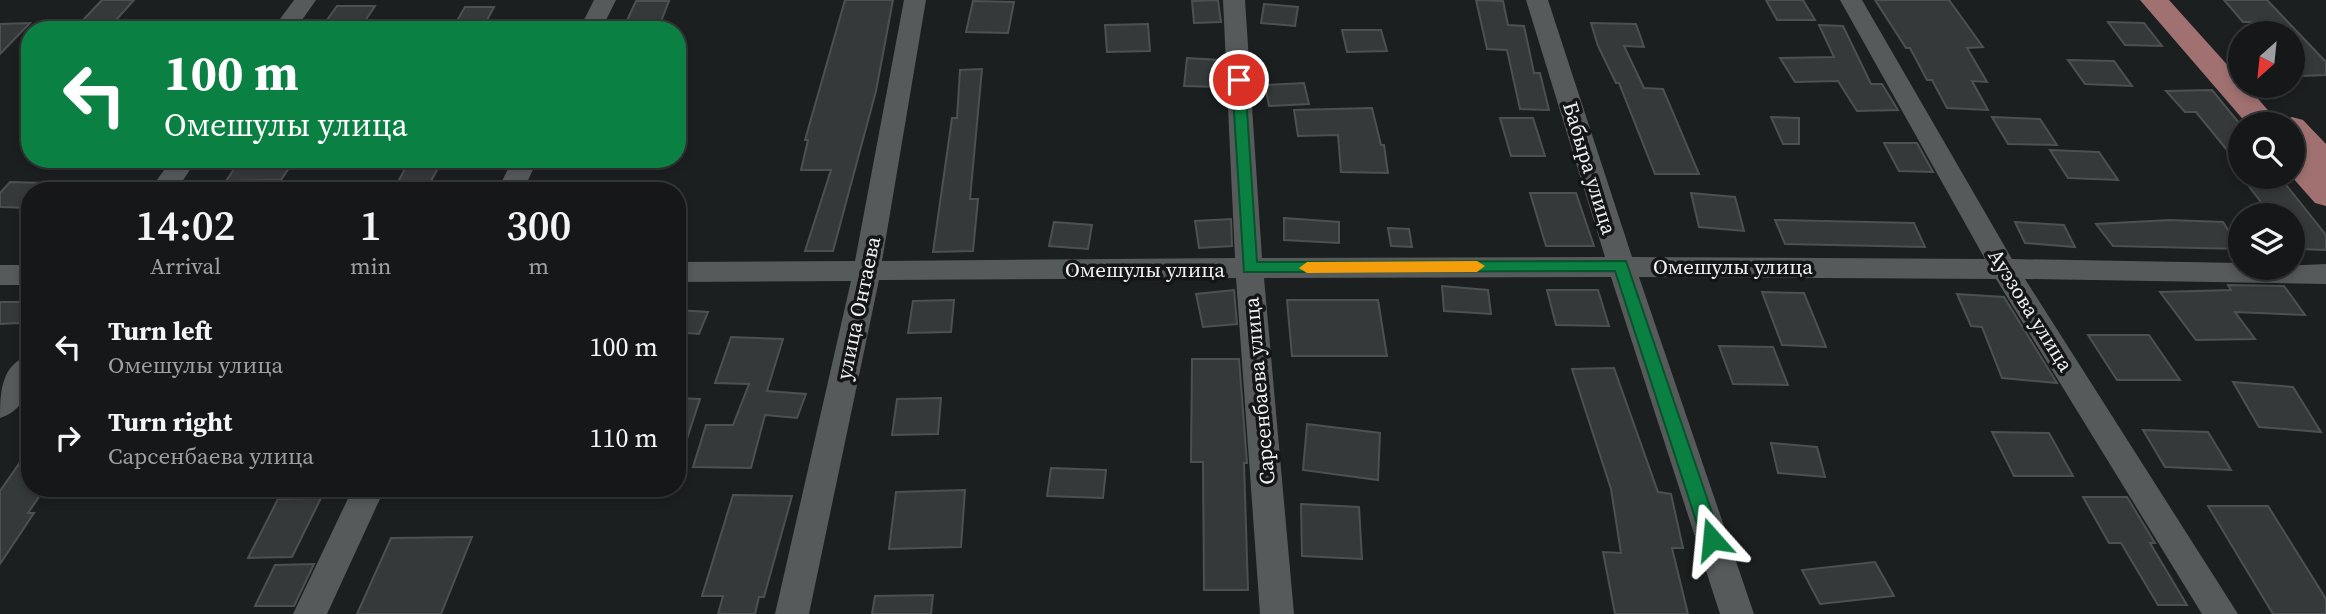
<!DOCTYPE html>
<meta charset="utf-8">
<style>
body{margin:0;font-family:"Source Serif 4",serif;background:#222425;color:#f1f3f6;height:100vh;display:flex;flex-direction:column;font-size:26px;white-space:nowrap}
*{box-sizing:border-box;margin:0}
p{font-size:23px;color:#9d9fa2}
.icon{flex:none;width:38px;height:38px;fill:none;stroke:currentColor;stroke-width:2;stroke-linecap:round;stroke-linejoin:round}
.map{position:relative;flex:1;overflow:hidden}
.panel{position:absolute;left:21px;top:182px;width:665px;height:315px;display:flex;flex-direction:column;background:#151718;border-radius:28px;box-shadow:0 4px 10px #0003,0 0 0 2px #343637}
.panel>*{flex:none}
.guide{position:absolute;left:21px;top:21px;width:665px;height:147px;border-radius:28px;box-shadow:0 4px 10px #0003,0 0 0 2px #343637;background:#0b8043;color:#fff;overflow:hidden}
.needle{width:46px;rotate:207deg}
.tools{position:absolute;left:2228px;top:21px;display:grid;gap:14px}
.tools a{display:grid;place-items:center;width:77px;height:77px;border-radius:50%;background:#151718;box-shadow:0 4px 10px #0003,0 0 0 2px #343637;font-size:35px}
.pin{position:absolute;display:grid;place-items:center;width:60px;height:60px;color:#fff;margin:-30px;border:4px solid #fff;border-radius:50%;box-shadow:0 2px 7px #0007}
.me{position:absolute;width:77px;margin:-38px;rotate:342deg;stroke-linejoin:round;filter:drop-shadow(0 0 5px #0008)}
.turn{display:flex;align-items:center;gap:24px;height:147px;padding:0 28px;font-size:32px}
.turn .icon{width:91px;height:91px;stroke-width:2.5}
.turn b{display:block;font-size:49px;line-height:60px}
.eta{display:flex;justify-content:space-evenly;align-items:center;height:119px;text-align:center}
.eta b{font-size:42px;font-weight:600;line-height:49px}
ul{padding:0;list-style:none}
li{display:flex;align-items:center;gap:21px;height:91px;padding:0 28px}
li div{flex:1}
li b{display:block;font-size:26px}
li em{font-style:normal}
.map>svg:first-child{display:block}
.building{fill:#36393a;stroke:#4d5052;stroke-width:2}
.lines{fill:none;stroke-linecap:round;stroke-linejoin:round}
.minor{fill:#575a5b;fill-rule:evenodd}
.major{fill:#a17171;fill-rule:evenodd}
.route{fill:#0b8043;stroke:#07532c;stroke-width:2}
.slow{fill:#f59e0b}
.labels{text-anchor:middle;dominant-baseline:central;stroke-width:7;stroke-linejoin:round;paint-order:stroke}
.street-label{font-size:21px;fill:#eff1f2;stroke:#131516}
</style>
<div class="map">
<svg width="2326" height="614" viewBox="0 0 2326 614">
<rect width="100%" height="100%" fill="#1c1f20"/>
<g class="building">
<path d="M102,0H134L116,20H83Z"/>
<path d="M845,0H893L876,91L833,251H805L831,170H801L808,140H805Z"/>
<path d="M1218,0L1221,22L1194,23L1192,1Z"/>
<path d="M1476,0L1503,1L1508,25L1524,26L1534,73H1540L1549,110L1520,109L1507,50L1487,49Z"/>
<path d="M1766,0H1803L1815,20H1777Z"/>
<path d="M1875,0H1949L1983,47L1967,48L1987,82L1972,81L1988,110L1947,108L1932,80H1927L1910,48H1906Z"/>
<path d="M2224,0H2267L2326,62V75L2301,76L2292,68V33H2264L2256,22H2243Z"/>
<path d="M636,1H669L658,29H623Z"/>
<path d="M973,1L1014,2L1008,33L966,32Z"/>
<path d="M1264,4L1298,7L1295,26L1261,23Z"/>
<path d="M337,6H375L361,27H322Z"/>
<path d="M465,7H494L484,26H454Z"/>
<path d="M2108,22L2144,23L2162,46L2125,45Z"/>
<path d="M30,23L0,54V24Z"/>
<path d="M1591,23L1636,24L1644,47L1624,46L1644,88L1663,89L1699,174H1655L1619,83H1616L1598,46Z"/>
<path d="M1148,24L1150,51L1107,52L1105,25Z"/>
<path d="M1819,25L1843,26L1871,84H1882L1898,110L1857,111L1838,81L1795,82L1780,58L1834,57Z"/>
<path d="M1342,30H1381L1387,51L1347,52Z"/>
<path d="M1187,58L1220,60L1218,87L1184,86Z"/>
<path d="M2068,60L2114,61L2132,86L2085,84Z"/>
<path d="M982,69L970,199H978L973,251L933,252L952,118H957L960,70Z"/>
<path d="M1304,83L1309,104L1269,106L1265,85Z"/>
<path d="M2212,90L2240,124V166L2196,112H2185L2166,91Z"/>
<path d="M1372,108L1381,145H1384L1388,173L1341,172L1338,135L1298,136L1294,110Z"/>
<path d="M1771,117L1799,118V144H1783Z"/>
<path d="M1992,117L2040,119L2057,145L2008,144Z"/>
<path d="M1500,118H1533L1545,156H1511Z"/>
<path d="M1884,143H1917L1933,172L1899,171Z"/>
<path d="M2050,150L2099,152L2118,180L2068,178Z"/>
<path d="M241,159H295L281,180L226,181Z"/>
<path d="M410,159H443L431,181L398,182Z"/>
<path d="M2244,180L2283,181L2326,235V250L2298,249L2292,243V215H2271Z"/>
<path d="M10,182L44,183L37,191H30V208L0,207V193Z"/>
<path d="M1530,193H1576L1594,246H1546Z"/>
<path d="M1691,193L1735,197L1744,231L1699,227Z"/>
<path d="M1284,218L1339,222V243L1284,240Z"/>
<path d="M1231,219L1232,246L1199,248L1195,221Z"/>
<path d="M1775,220L1914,223L1925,247L1785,244Z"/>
<path d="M2170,220L2223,222L2240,249L2113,246L2096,224Z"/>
<path d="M1054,222L1092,225L1088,249L1049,246Z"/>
<path d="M2015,222L2064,225L2075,247L2025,243Z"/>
<path d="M1388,228L1409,229L1412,247L1391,246Z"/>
<path d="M2228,285L2284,286L2305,315L2235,312L2255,339L2196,340L2160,292L2231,290Z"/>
<path d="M1442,286L1488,290L1491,314L1444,311Z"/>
<path d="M1234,290L1237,324L1203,327L1196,294Z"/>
<path d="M1547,290H1598L1609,326L1556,325Z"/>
<path d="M1762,292L1804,293L1826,347L1782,345Z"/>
<path d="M1957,294L2004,297L2057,383L2002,378L1982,327L1971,326Z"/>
<path d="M954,300L951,332L908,333L913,301Z"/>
<path d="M1287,300H1378L1387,356H1292Z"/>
<path d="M0,302H30V309L19,323L0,324Z"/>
<path d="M677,310L708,312L699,334L677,332Z"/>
<path d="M2088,335H2149L2180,380H2117Z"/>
<path d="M731,337L783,339L767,391L806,394L797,418L765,415L751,468L693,467L706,425H733L749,384L715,383Z"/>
<path d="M1719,346L1773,347L1788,385L1733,384Z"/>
<path d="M1192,359H1239L1247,463H1244L1248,590H1204L1203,462H1191Z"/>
<path d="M1614,368L1658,492L1671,494L1683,548H1672L1688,614H1615L1603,552L1621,553L1611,489L1572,369Z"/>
<path d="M2233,382L2293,387L2321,432L2259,427Z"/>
<path d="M677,398L700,399L681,457L677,456Z"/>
<path d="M941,398L938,434L892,435L897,399Z"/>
<path d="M1307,424L1380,433L1378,480L1303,470Z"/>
<path d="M2143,430L2208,432L2231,470L2165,467Z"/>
<path d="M1992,432L2049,433L2073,476H2014Z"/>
<path d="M1771,443L1817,447L1825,477L1778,473Z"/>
<path d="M30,448V488H45L28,513H34L0,564V491Z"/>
<path d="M1051,468L1106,470L1103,498L1047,496Z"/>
<path d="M965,490L961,547L889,549L896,492Z"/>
<path d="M733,495L792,496L764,597H759L755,614H718L723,596H702Z"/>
<path d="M2083,497H2127L2155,543H2150L2187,605H2158L2121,543H2109Z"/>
<path d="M321,498L292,557L248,558L278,499Z"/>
<path d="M1301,504L1359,507L1362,559L1302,556Z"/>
<path d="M2208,506H2268L2326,599V614H2273Z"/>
<path d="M472,537L441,614H357L391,538Z"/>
<path d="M1875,562L1894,596L1820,604L1802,570Z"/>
<path d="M314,564L294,606H255L275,565Z"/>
<path d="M933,595L931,614H872L875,596Z"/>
</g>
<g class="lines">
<g class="minor">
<path d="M294,0H316L295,30H272Z"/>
<path d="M594,0H616L601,30H579Z"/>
<path d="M904,0H926L882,261L1235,258L1223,0H1245L1262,258L1605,257L1526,0H1548L1632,257L1985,259L1840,0H1862L2012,259L2240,263V268L2326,264V284L2025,279L2238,614H2202L1996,279L1639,277L1754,614H1720L1611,277L1264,278L1294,614H1260L1236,278L879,280L809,614H775L851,281L677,282V262L855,261Z"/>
<path d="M172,159H197L176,191H149Z"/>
<path d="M513,159H538L523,191H497Z"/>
<rect x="0" y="265" width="30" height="20"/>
<path d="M30,355C30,380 29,409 0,418C0,392 1,364 30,355Z"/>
<path d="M353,488H385L327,614H293Z"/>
</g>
<path class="major" d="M2140,0H2169L2240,79V86H2247L2279,123L2292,117L2303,120L2326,144V206L2315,203L2292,177V124H2247Z"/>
</g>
<path class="route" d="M1239,76L1245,80L1257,262L1626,261L1721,539L1718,545H1705L1702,539L1615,271L1244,272L1232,80Z"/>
<path class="slow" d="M1477,261L1485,266L1477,272L1307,273L1299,268L1307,262Z"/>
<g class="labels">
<g class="street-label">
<text transform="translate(1590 168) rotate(73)">Бабыра улица</text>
<text x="1733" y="266">Омешулы улица</text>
<text x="1145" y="269">Омешулы улица</text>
<text transform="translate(858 308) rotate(-78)">улица Онтаева</text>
<text transform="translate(2031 310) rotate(58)">Ауэзова улица</text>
<text transform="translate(1259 391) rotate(-95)">Сарсенбаева улица</text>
</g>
</g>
</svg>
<div class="tools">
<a><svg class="needle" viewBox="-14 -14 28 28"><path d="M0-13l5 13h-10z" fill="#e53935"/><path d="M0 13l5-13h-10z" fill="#9d9fa2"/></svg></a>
<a><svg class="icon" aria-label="search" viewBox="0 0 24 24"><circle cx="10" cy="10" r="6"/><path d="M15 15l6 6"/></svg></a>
<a><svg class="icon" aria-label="layers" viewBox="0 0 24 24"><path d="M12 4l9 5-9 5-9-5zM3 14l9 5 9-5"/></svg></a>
</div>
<div class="pin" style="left:1239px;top:80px;background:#d93025"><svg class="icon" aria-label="arrive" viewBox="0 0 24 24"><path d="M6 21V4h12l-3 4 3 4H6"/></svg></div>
<svg class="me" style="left:1712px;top:539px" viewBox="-20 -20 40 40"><path d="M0-17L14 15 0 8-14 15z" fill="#0b8043" stroke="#fff" stroke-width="4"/></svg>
<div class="guide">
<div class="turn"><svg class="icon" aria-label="left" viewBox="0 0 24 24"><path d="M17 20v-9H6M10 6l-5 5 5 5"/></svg><div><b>100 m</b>Омешулы улица</div></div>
</div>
<section class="panel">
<div class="eta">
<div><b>14:02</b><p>Arrival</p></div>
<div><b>1</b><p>min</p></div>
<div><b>300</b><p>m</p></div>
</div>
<ul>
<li><svg class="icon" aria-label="left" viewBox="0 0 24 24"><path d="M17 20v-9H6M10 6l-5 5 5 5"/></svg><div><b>Turn left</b><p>Омешулы улица</p></div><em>100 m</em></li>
<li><svg class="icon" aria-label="right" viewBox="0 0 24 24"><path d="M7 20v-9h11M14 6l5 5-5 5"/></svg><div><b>Turn right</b><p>Сарсенбаева улица</p></div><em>110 m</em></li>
</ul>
</section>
</div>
